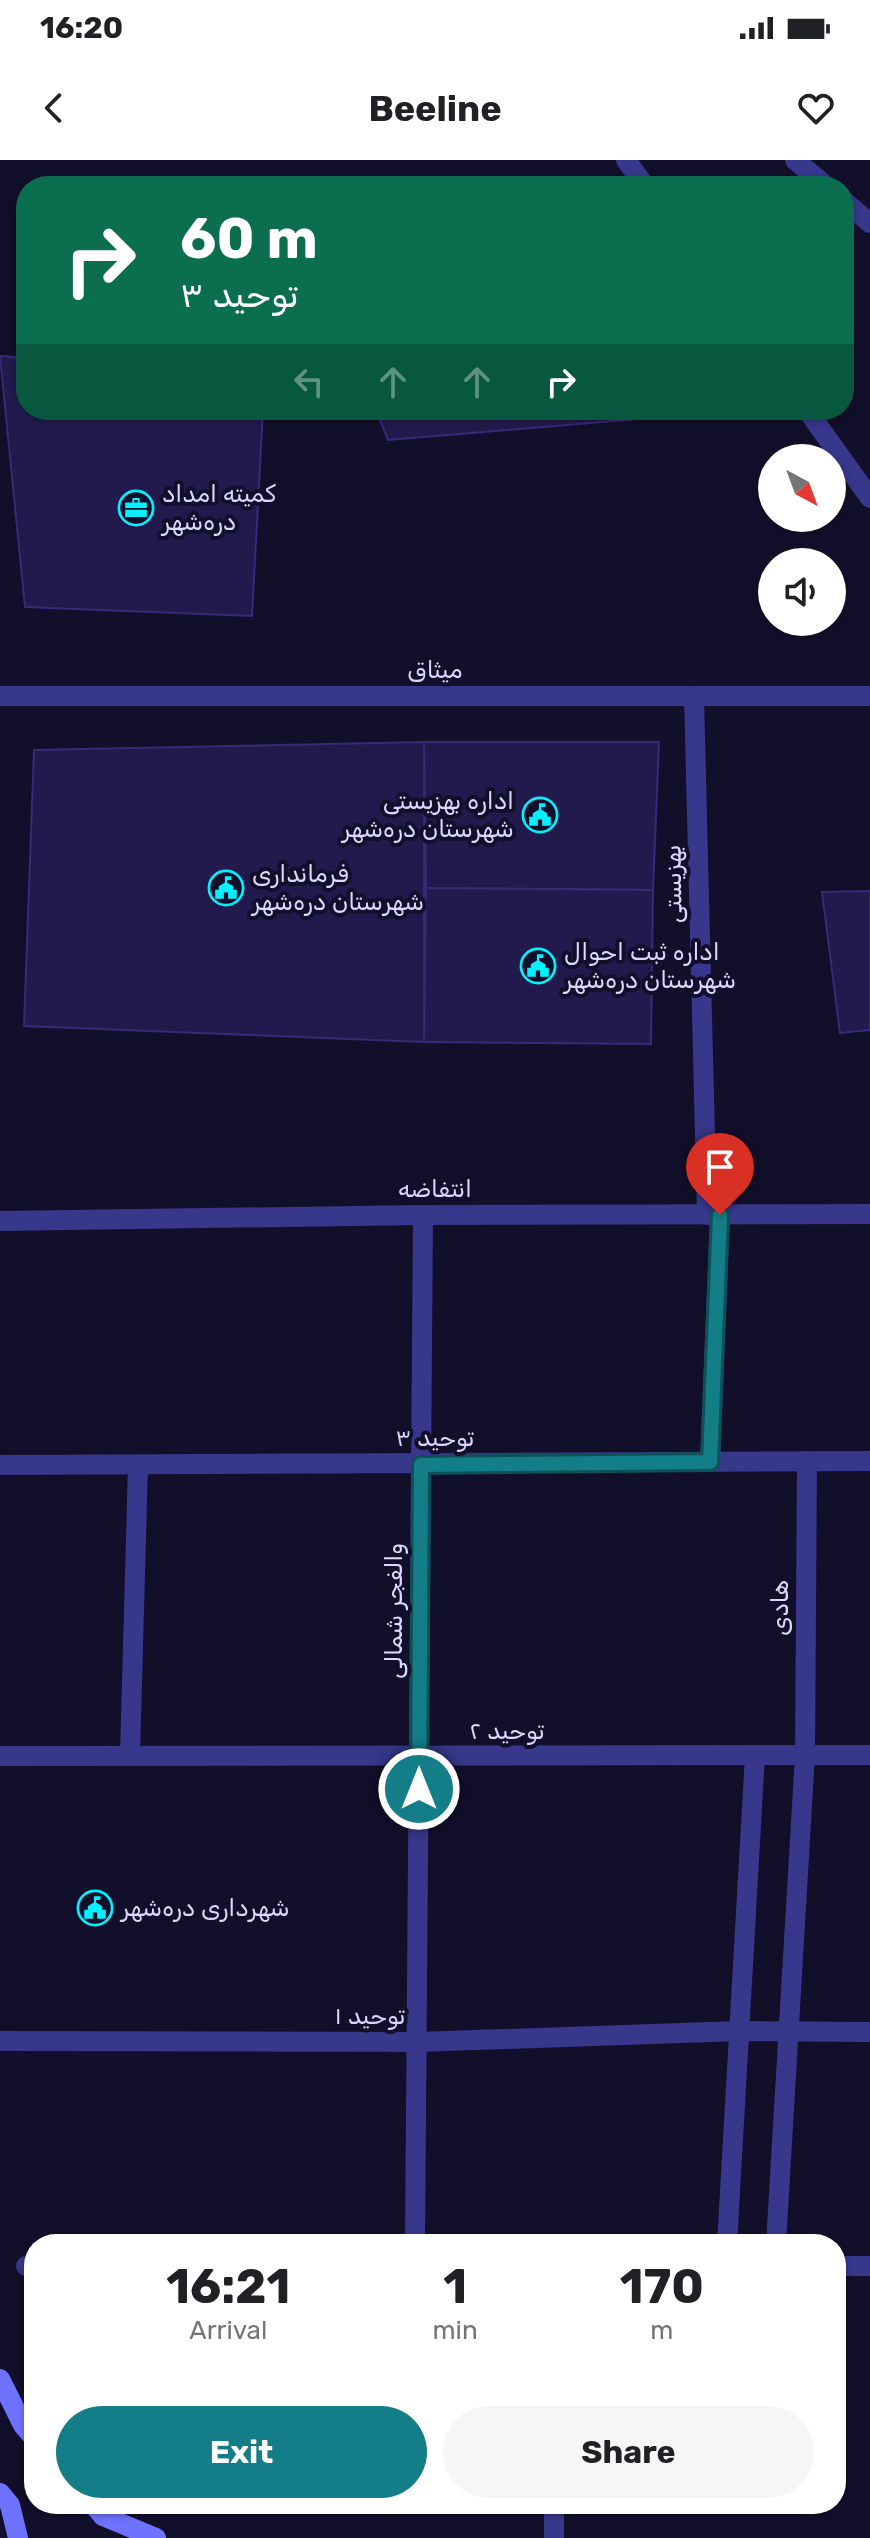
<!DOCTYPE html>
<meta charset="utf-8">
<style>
body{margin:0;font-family:Rubik,Cairo,sans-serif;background:#f6f6f6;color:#202124;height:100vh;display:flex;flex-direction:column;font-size:30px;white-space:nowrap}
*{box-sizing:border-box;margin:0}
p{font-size:26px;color:#757577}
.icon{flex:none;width:44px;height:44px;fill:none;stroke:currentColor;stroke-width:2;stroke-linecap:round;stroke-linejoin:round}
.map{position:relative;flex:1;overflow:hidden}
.panel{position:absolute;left:24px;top:2074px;width:822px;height:280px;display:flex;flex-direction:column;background:#fff;border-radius:32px;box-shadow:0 2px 6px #0004}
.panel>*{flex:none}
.banner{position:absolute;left:16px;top:16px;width:838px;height:244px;border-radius:32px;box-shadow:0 2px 6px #0004;background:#0b6e4f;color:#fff;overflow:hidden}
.needle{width:52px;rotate:139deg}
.buttons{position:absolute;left:758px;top:284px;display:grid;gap:16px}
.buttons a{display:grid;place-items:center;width:88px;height:88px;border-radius:50%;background:#fff;box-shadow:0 2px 6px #0004;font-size:40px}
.pin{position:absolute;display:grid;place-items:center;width:68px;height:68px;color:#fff;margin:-82px -34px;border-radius:50% 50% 50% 0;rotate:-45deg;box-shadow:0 0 8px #0007}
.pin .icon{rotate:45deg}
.me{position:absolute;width:88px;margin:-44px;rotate:0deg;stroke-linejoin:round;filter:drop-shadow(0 0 6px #0008)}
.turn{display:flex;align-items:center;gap:28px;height:168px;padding:0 32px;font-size:36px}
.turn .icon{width:104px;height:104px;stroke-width:2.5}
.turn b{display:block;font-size:56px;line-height:68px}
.lanes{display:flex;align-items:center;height:76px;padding:0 32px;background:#0003;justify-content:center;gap:40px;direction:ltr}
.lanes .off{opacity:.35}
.eta{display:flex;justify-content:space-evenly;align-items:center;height:136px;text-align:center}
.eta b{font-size:48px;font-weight:700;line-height:56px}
.button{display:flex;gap:16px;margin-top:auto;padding:16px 32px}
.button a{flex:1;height:92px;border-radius:48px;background:#137e87;color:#fff;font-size:32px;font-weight:700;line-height:92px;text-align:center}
.button a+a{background:#f6f6f6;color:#202124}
.status{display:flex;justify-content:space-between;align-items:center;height:56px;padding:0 40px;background:#fff;direction:ltr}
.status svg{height:22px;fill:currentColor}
header{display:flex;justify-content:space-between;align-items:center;height:104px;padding:0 32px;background:#fff;font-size:36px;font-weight:700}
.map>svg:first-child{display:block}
.building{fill:#221a4c;stroke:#372a79;stroke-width:2}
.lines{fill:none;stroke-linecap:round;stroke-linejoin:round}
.street{stroke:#37378b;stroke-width:20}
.secondary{stroke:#6f71ff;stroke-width:20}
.route-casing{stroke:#0c5258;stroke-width:20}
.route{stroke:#137e87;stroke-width:14}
.labels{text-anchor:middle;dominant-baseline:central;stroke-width:8;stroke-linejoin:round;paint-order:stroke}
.poi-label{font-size:24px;fill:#dbd8ff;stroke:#120f2a;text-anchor:start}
.street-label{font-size:24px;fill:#dbd8ff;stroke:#120f2a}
</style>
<div class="status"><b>16:20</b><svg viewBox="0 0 49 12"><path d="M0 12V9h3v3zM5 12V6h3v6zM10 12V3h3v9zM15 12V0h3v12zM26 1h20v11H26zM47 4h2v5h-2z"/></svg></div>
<header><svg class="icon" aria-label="back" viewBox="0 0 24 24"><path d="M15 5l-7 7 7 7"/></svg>Beeline<svg class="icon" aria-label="heart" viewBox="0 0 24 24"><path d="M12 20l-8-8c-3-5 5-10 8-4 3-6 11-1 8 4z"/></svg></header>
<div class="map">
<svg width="870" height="2378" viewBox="0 0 870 2378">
<rect width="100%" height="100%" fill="#120f2a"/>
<g class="building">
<path d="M0,196L26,198V250H263L252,456L25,447Z"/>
<path d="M376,250H732L733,251L388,280Z"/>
<path d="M424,582V882L24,866L34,590Z"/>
<path d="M424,582H659L653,730L426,728Z"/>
<path d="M426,728L653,730L651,884L424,882Z"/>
<path d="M870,731V870L840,873L822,732Z"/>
</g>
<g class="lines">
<g class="street">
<path d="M626,0L645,26"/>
<path d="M795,0L826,26"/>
<path d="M844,41L870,63"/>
<path d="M807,250L870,338"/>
<path d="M0,536H870"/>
<path d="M694,536L707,1055"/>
<path d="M0,1061L423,1055L870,1054"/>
<path d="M710,1302L720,1055"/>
<path d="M0,1305L870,1301"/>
<path d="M130,1595L138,1305"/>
<path d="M0,1596L870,1595"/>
<path d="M0,1881L417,1882L739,1871L870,1872"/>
<path d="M415,2084L423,1055"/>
<path d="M727,2084L755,1595"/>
<path d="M776,2084L805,1595L807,1301"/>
<path d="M26,2106H34"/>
<path d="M836,2106H870"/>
<path d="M554,2344V2378"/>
</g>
<g class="secondary">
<path d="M0,2219L23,2265L34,2278"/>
<path d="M0,2333L10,2345L18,2378"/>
<path d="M93,2344L103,2356L156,2378"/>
</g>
</g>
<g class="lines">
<g class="route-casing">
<path id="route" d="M419,1629L421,1305L710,1302L720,1055"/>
</g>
<use href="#route" class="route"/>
</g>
<defs>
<g id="office-ring" transform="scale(1.8)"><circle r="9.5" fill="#120f2a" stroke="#04f0ff" stroke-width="1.5"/><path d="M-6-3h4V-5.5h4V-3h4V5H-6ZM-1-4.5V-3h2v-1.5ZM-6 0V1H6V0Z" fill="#04f0ff"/></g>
<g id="civic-ring" transform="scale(1.8)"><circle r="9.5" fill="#120f2a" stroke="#04f0ff" stroke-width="1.5"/><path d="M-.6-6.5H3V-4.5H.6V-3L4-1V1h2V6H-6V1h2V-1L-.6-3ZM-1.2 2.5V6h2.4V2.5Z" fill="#04f0ff"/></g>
</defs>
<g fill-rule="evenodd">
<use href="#office-ring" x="136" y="348"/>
<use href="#civic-ring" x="540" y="655"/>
<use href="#civic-ring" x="226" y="728"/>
<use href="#civic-ring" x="538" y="806"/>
<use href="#civic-ring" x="95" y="1748"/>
</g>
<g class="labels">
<g class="poi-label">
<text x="162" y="334">کمیته امداد<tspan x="162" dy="28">دره‌شهر</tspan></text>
<text x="514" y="641" text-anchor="end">اداره بهزیستی<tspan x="514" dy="28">شهرستان دره‌شهر</tspan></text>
<text x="252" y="714">فرمانداری<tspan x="252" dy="28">شهرستان دره‌شهر</tspan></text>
<text x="564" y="792">اداره ثبت احوال<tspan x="564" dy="28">شهرستان دره‌شهر</tspan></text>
<text x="121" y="1748">شهرداری دره‌شهر</text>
</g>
<g class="street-label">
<text x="435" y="510">میثاق</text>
<text transform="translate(673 724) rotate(-91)">بهزیستی</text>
<text x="435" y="1029">انتفاضه</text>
<text x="435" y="1278">توحید ۳</text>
<text transform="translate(780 1448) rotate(-90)">هادی</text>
<text transform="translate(394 1451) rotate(-90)">والفجر شمالی</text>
<text x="507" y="1571">توحید ۲</text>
<text x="370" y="1856">توحید ۱</text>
</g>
</g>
</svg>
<div class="buttons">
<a><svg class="needle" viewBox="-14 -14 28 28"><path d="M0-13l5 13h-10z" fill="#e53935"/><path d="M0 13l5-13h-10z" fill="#757577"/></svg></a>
<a><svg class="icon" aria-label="sound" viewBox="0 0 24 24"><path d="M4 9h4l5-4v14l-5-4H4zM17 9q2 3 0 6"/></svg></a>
</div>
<div class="pin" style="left:720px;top:1055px;background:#d93025"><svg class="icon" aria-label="arrive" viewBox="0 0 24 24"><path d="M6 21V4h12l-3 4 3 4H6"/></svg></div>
<svg class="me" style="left:419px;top:1629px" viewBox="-20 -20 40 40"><circle r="17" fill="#137e87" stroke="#fff" stroke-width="3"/><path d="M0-11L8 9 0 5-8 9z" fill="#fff"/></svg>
<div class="banner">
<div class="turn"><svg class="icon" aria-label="right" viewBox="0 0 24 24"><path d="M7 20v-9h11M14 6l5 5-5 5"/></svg><div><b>60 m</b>توحید ۳</div></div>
<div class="lanes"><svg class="icon off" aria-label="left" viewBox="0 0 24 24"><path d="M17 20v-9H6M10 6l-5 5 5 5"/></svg><svg class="icon off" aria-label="ahead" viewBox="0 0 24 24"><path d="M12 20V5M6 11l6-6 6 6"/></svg><svg class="icon off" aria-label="ahead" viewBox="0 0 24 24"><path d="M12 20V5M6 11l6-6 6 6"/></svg><svg class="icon" aria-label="right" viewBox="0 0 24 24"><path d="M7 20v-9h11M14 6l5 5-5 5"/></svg></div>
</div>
<section class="panel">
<div class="eta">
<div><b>16:21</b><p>Arrival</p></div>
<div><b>1</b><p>min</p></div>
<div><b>170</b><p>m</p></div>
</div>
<div class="button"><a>Exit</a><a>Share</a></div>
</section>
</div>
